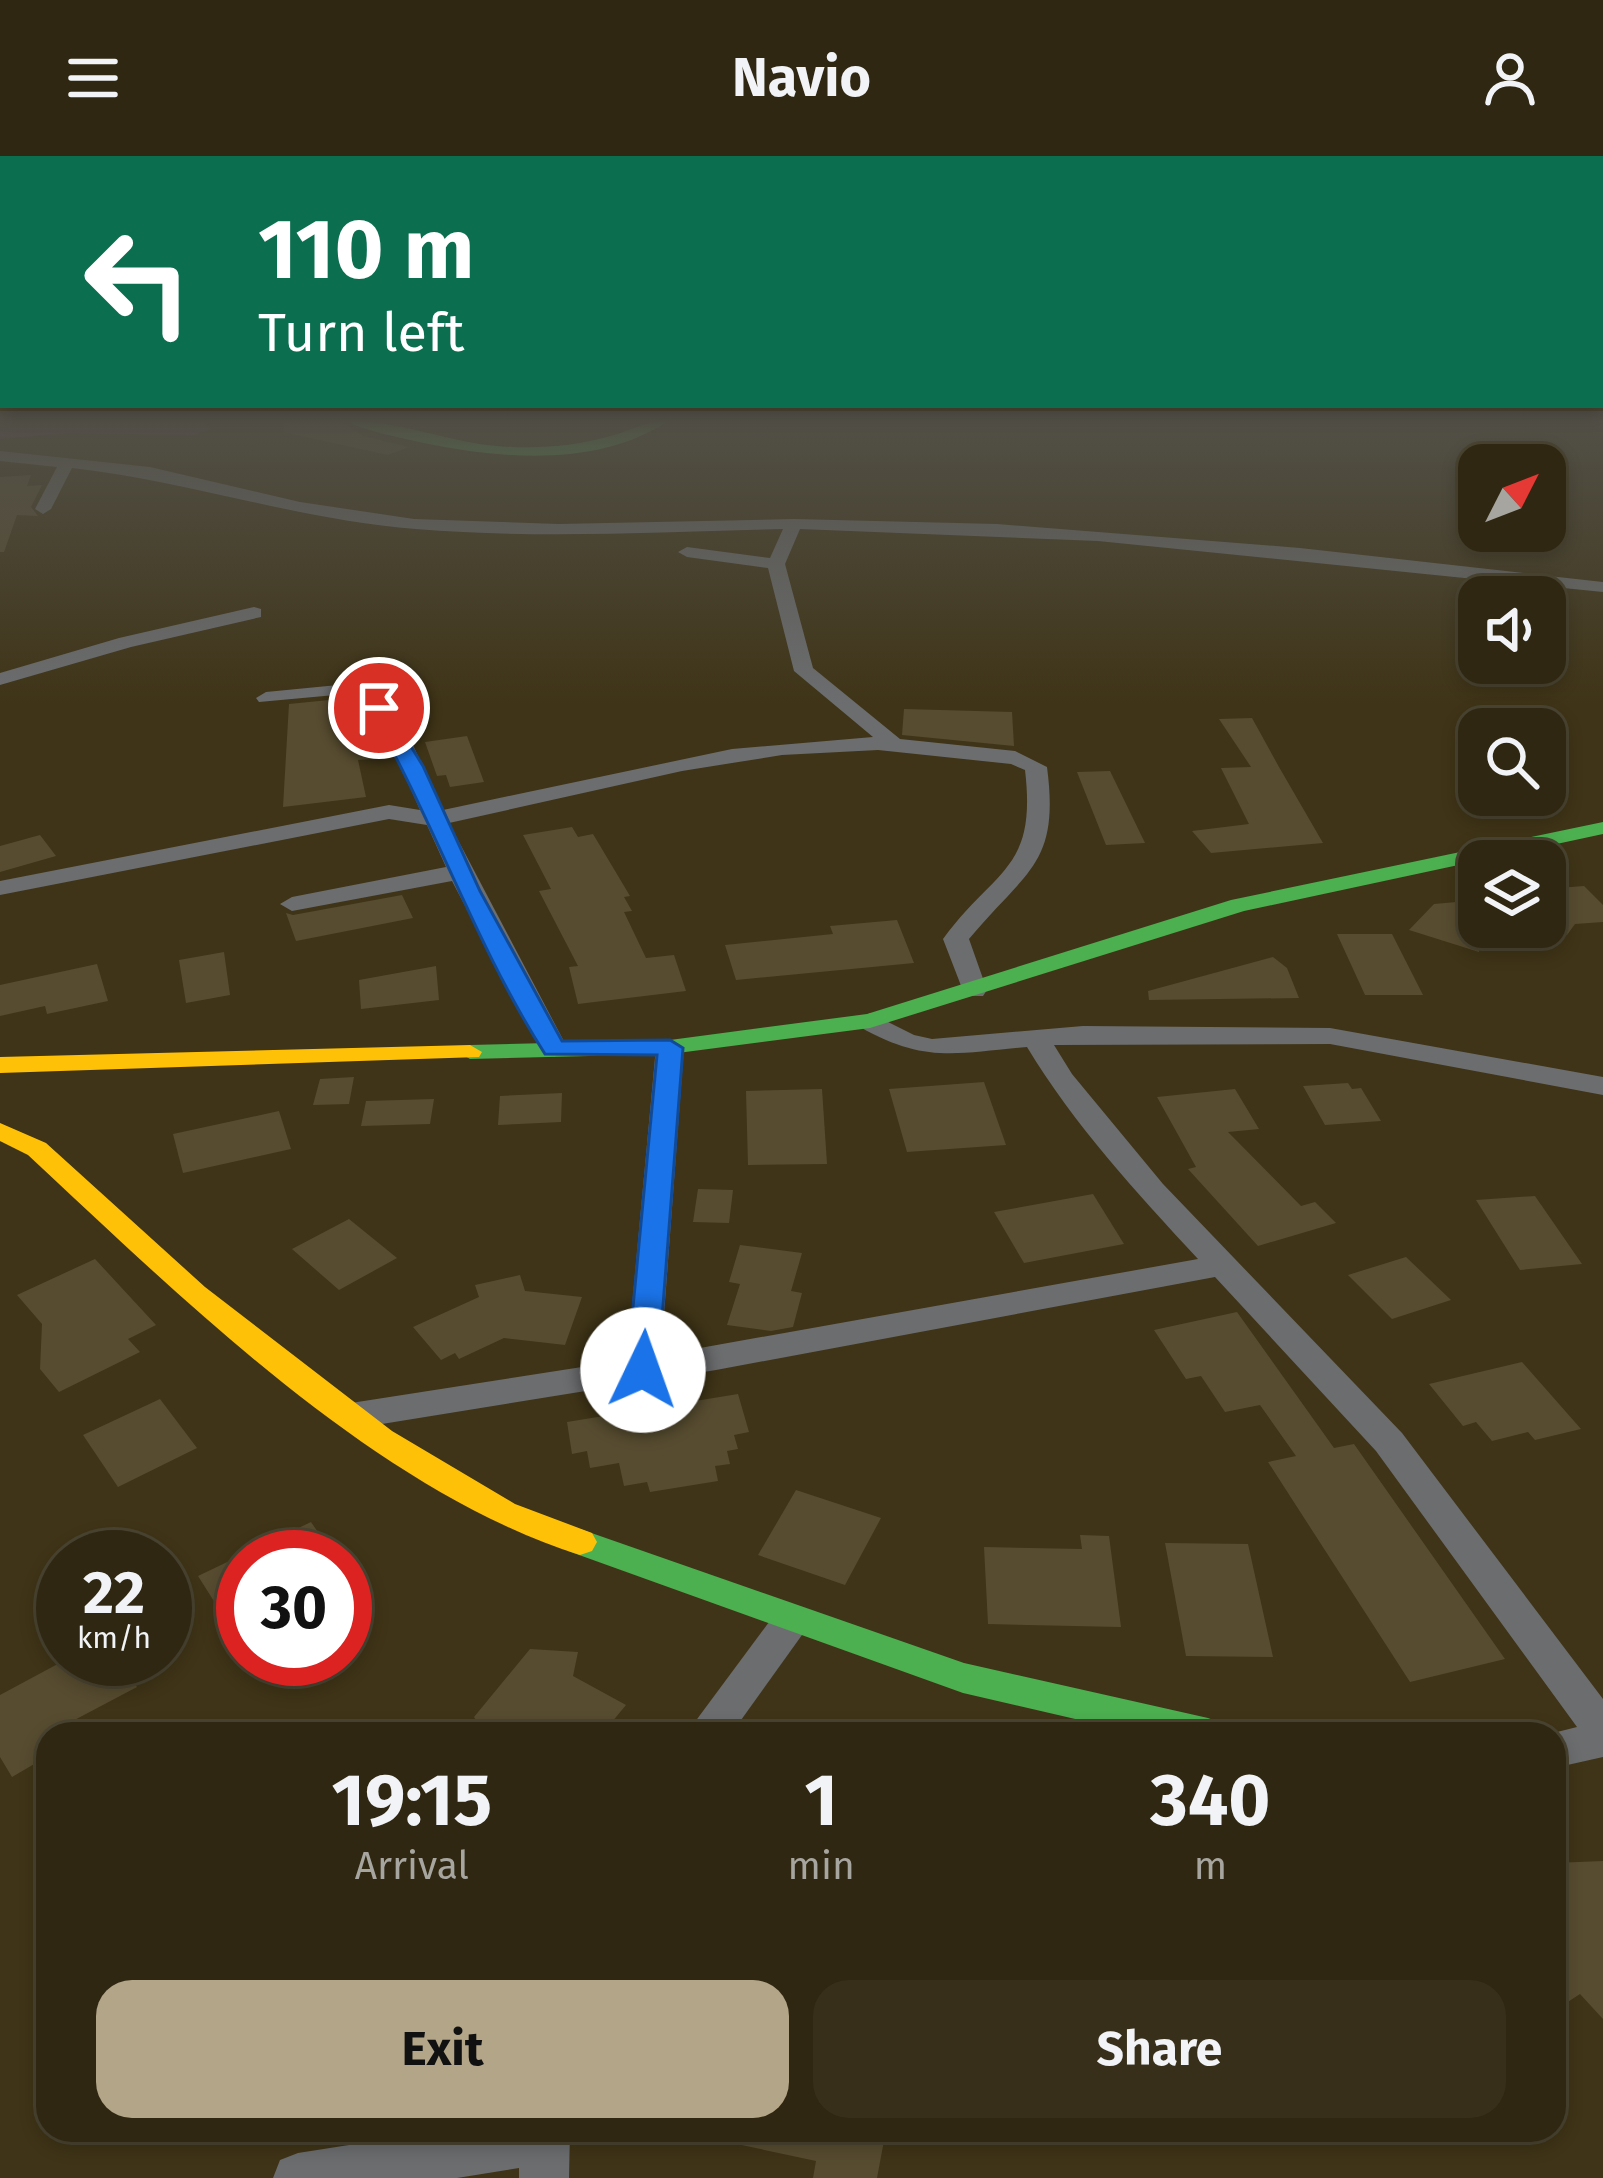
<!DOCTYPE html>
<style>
body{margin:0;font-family:"Fira Sans",sans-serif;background:#372f1a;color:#f1f3f6;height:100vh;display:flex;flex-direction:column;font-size:45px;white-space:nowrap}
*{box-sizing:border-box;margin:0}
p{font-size:39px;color:#a7a59f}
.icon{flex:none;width:66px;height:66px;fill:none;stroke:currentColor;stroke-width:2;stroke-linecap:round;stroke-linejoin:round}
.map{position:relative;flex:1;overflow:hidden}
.details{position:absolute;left:36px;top:1566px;width:1530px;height:420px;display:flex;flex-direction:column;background:#2f2711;border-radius:36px;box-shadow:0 6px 18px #0003,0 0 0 3px #4a4431}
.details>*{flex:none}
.top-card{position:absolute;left:0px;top:0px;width:1605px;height:252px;box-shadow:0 6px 18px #0003,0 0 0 3px #4a4431;background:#0b6e4f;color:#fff;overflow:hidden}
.needle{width:78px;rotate:48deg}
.buttons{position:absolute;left:1458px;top:288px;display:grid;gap:24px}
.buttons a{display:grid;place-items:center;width:108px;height:108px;border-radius:24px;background:#2f2711;box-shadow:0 6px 18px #0003,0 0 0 3px #4a4431;font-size:60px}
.speed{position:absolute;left:36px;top:1374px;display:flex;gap:24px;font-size:60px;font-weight:700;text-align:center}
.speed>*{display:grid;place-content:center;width:156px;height:156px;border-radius:50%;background:#2f2711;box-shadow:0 6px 18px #0003,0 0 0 3px #4a4431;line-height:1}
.speed small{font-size:30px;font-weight:400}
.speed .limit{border:18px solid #d22;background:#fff;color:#111}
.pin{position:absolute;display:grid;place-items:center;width:102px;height:102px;color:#fff;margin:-51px;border:6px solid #fff;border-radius:50%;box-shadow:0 3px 12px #0007}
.me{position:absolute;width:132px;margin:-66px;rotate:3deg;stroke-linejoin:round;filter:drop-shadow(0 0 9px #0008)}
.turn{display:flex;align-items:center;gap:42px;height:252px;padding:0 60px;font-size:54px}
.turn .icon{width:156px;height:156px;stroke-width:2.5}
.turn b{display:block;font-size:84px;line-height:102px}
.eta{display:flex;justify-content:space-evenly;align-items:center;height:204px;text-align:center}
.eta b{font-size:72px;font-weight:700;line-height:84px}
.cta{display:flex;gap:24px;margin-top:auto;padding:24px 60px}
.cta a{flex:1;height:138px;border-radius:36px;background:#b3a587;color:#111;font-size:48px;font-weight:700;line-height:138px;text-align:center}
.cta a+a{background:#372f1a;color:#f1f3f6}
header{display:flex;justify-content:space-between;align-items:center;height:156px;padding:0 60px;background:#2f2711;font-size:54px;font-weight:700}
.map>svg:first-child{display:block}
.green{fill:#683764}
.building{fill:#574c30}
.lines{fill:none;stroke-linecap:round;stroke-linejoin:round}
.street{fill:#6c6d6f;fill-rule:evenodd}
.fast{fill:#4caf50;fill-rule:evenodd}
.slow{fill:#ffc107;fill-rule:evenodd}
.route{fill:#1a73e8;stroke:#114b97;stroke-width:3}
</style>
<header><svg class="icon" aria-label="menu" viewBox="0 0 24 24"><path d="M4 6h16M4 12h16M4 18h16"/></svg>Navio<svg class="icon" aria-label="person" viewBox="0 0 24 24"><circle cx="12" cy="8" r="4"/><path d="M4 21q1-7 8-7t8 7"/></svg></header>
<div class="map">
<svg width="1603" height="2022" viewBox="0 0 1603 2022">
<rect width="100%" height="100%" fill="#3f3417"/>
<path class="green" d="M0,265H204L210,273L195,279L67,277L0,283Z"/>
<g class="building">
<path d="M284,265H340L363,280L409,291L388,299L283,276Z"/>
<path d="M31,319L27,330L42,329L31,351L38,360L17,359L4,396H0V321Z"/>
<path d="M339,543L348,574L377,572L390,602L358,604L366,641L283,651L289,548Z"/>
<path d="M904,553L1012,556L1014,590L902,579Z"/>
<path d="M1252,562L1279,611L1323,687L1211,697L1192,675L1249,668L1221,612L1251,611L1219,563Z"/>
<path d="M467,580L484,626L450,631L446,619L437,620L425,586Z"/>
<path d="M1110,615L1145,687L1106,689L1077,616Z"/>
<path d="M572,671L578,681L593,678L630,740L624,741L632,755L624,756L646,802L674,799L686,835L578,848L569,811L578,810L539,735L551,733L523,679Z"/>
<path d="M40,679L56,700L0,716V690Z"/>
<path d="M1584,730L1603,749V766L1575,768L1567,779L1545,780V733Z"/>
<path d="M402,739L413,762L296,785L286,757L293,759Z"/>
<path d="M1479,744V796L1409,774L1434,748Z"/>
<path d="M897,764L914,807L736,824L725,789L833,778L830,770Z"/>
<path d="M1337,778H1392L1423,839H1365Z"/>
<path d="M224,796L230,839L186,847L179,804Z"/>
<path d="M1273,801L1287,812L1299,842L1149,844L1148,835Z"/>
<path d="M97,808L108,845L47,858L45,850L0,860V829Z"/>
<path d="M436,810L439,844L361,853L359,824Z"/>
<path d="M354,921L349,948L313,949L320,923Z"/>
<path d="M984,926L1006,989L907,996L889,933Z"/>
<path d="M1348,927L1352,933L1361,932L1381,965L1325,969L1303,930Z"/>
<path d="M822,933L827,1008L748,1009L746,935Z"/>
<path d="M1235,933L1259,973L1228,976L1301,1050L1315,1046L1336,1067L1258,1090L1188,1013L1196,1011L1157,941Z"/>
<path d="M562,937L561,966L498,969L500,940Z"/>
<path d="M434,943L430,968L361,970L366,945Z"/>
<path d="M279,955L291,993L183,1017L173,978Z"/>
<path d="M698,1033L733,1034L729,1067L693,1066Z"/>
<path d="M1093,1038L1124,1088L1024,1107L994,1056Z"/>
<path d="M1535,1040L1582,1108L1520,1114L1476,1044Z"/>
<path d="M349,1063L397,1102L339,1134L292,1093Z"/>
<path d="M740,1089L802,1097L791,1135L802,1137L793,1171L771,1175L727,1169L740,1128L729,1126Z"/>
<path d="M1406,1101L1451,1144L1392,1163L1348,1119Z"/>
<path d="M95,1103L156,1169L128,1183L140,1196L59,1236L40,1213L42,1168L17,1139Z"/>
<path d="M520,1119L525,1135L582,1141L565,1189L504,1182L459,1203L455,1197L441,1204L413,1171L479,1141L475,1129Z"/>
<path d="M1237,1156L1334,1292L1354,1288L1505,1503L1410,1526L1268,1306L1296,1300L1260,1249L1225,1256L1201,1220L1186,1223L1154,1174Z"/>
<path d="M1522,1206L1581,1273L1535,1284L1528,1276L1492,1285L1476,1266L1463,1270L1429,1228Z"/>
<path d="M738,1238L749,1276L734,1279L738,1293L727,1295L730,1308L715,1310L718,1325L650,1336L647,1326L624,1330L619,1307L590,1312L587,1295L572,1298L567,1266Z"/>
<path d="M160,1243L197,1292L118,1331L83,1279Z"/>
<path d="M796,1334L881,1362L845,1429L758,1399Z"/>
<path d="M311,1366L335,1401H243V1491L198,1420Z"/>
<path d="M1080,1379L1109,1380L1121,1471L988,1468L984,1391L1082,1393Z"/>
<path d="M1165,1387L1248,1388L1273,1501L1186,1500Z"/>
<path d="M530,1493L578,1496L573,1520L626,1549L602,1578H485L474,1561Z"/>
<path d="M67,1503H119L137,1531L48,1578V1600L12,1621L0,1601V1539Z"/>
<path d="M1603,1705V1863L1580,1838L1554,1855V1707Z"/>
<path d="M725,1974H886L877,2022H813L816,2005L723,1985Z"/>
</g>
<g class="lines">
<g class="street">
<path d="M0,295L150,311L300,346L414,363L559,368L794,363L997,368L1300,392L1603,426V436L1098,385L800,373L785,408L813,512L900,583L1015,595L1047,611C1060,709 1026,714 969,783L987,834L983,840H965L943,783C995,712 1037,715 1025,614L1011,608L878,594L782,599L682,615L449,667L568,893L554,901L540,893L452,725L292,755L280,748L292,741L446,711L427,669L389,663L0,739V725L389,649L420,654L385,575L357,537L259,546L256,542L266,536L369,526L406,574L443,654L732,593L873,581L794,515L768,412L687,401L678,396L687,391L770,402L783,373C661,376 538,383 416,373C299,364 188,325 72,312L51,353L43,358L35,353L57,311L0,305Z"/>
<path d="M254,451L261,453V461L131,491L0,529V517L119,482Z"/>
<path d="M870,857L914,879L932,883L1083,870L1330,872L1603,921V939L1330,888L1054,889L1072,918L1163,1028L1402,1277L1603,1543V1601L1554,1612V1578H1549L1577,1571L1376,1295L1215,1121L716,1214L351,1273L339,1269L333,1260L339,1251L351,1247L627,1204L656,891L670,883L684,891L661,1199L1198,1103C1137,1037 1074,969 1027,891C957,897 925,908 860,871L856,865Z"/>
<path d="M792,1449L806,1454L812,1465L731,1578H686L778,1454Z"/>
<path d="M445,1974H570L569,2022H519V2012L457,2022H273L280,2004L298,1997Z"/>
</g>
<g class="fast">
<path d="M347,265C402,264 457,290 513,291C547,292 581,289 614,279C634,273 647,265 668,265C595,314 491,302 410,284C390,279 365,275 347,265Z"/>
<path d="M1603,666V678L1244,755L870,872L670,898L470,903L458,896L470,889L670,884L867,858L1231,744Z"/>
<path d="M580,1373L964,1507L1208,1562L1221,1567L1227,1578H1140L963,1537L568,1395L563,1386L568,1377Z"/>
</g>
<g class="slow">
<path d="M470,889L482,896L479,901L0,917V901Z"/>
<path d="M0,967L46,987L205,1131L392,1275L515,1348L592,1377L597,1386L592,1395L580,1399C375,1334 183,1143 28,999L0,985Z"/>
</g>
</g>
<linearGradient id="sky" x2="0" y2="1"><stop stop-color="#231d0d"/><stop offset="0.48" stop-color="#525047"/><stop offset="1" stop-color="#525047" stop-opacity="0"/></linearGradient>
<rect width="1603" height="548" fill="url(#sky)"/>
<path class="route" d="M372,548H385L423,610L480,735L562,885L670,884L683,892L658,1214L654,1222H632L627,1214L657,899L545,898C475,789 434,664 369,552Z"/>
</svg>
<div class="buttons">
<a><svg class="needle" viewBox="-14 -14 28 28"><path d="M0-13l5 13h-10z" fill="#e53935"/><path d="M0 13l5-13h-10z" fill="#a7a59f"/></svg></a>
<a><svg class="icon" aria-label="sound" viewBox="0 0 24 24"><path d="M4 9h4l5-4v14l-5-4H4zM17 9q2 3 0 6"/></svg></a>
<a><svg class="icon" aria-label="search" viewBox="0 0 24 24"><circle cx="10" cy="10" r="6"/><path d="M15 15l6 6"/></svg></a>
<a><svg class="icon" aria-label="layers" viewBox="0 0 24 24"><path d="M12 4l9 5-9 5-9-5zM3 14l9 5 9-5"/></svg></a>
</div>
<div class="speed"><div>22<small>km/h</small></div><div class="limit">30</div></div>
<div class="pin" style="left:379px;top:552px;background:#d93025"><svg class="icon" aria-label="arrive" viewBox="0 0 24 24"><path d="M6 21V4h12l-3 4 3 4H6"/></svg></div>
<svg class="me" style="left:643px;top:1214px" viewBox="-20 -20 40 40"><circle r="19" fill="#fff"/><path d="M0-13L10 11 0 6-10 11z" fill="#1a73e8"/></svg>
<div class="top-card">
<div class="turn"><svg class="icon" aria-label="left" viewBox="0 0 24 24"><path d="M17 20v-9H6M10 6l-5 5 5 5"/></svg><div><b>110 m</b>Turn left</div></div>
</div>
<section class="details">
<div class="eta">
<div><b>19:15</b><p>Arrival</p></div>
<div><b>1</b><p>min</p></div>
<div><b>340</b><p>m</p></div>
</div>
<div class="cta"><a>Exit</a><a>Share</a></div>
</section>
</div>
